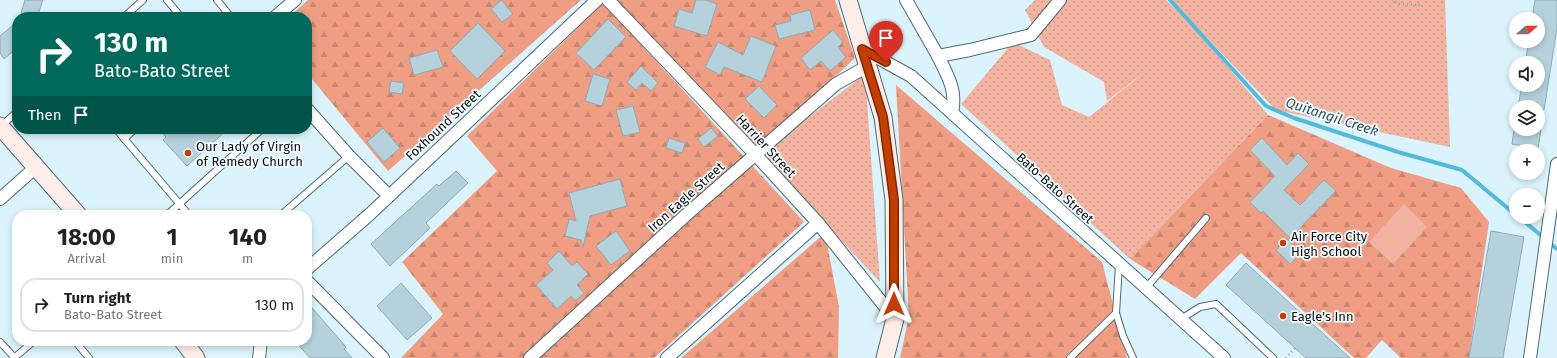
<!DOCTYPE html>
<meta charset="utf-8">
<style>
body{margin:0;font-family:"Fira Sans",sans-serif;background:#f2f2f2;color:#222;height:100vh;display:flex;flex-direction:column;font-size:15px;white-space:nowrap}
*{box-sizing:border-box;margin:0}
p{font-size:13px;color:#767676}
.icon{flex:none;width:22px;height:22px;fill:none;stroke:currentColor;stroke-width:2;stroke-linecap:round;stroke-linejoin:round}
.map{position:relative;flex:1;overflow:hidden}
.drawer{position:absolute;left:12px;top:210px;width:300px;height:136px;display:flex;flex-direction:column;background:#fff;border-radius:16px;box-shadow:0 2px 6px #0003}
.drawer>*{flex:none}
.top-card{position:absolute;left:12px;top:12px;width:300px;height:122px;border-radius:16px;box-shadow:0 2px 6px #0003;background:#00695c;color:#fff;overflow:hidden}
.needle{width:26px;rotate:70deg}
.buttons{position:absolute;left:1509px;top:12px;display:grid;gap:8px}
.buttons a{display:grid;place-items:center;width:36px;height:36px;border-radius:50%;background:#fff;box-shadow:0 2px 6px #0003;font-size:20px}
.pin{position:absolute;display:grid;place-items:center;width:34px;height:34px;color:#fff;margin:-41px -17px;border-radius:50% 50% 50% 0;rotate:-45deg;box-shadow:0 0 4px #0007}
.pin .icon{rotate:45deg}
.me{position:absolute;width:44px;margin:-22px;rotate:0deg;stroke-linejoin:round;filter:drop-shadow(0 0 3px #0008)}
.turn{display:flex;align-items:center;gap:14px;height:84px;padding:0 16px;font-size:18px}
.turn .icon{width:52px;height:52px;stroke-width:2.5}
.turn b{display:block;font-size:28px;line-height:34px}
.then{display:flex;align-items:center;height:38px;padding:0 16px;background:#0003;gap:8px;font-size:15px}
.eta{display:flex;justify-content:space-evenly;align-items:center;height:68px;text-align:center}
.eta b{font-size:24px;font-weight:700;line-height:28px}
ul{padding:0;list-style:none}
li{display:flex;align-items:center;gap:12px;height:54px;margin:0 8px 6px;padding:0 8px;border:2px solid #e0e0e0;border-radius:16px}
li div{flex:1}
li b{display:block;font-size:15px}
li em{font-style:normal}
.map>svg:first-child{display:block}
.grass{fill:url(#grass-dots)}
.forest{fill:url(#forest-firs)}
.garden{fill:#f2b4a1}
.lines{fill:none;stroke-linecap:round;stroke-linejoin:round}
.stream{stroke:#53badc;stroke-width:4}
.building{fill:#b4d1dc;stroke:#8fabb6}
.lane-casing{stroke:#506a74;stroke-width:8}
.street-casing{stroke:#506a74;stroke-width:14}
.secondary-casing{stroke:#506a74;stroke-width:19}
.path{stroke:#92a5ad;stroke-width:2.5;stroke-dasharray:1 3;stroke-linecap:butt}
.lane{stroke:#fff;stroke-width:6}
.street{stroke:#fff;stroke-width:12}
.secondary{stroke:#feede8;stroke-width:17}
.route-casing{stroke:#7f2801;stroke-width:10}
.route{stroke:#c43e02;stroke-width:7}
.poi-dot{fill:#c43e02;stroke:#f7fcff;stroke-width:1.5}
.labels{text-anchor:middle;dominant-baseline:central;stroke-width:3.5;stroke-linejoin:round;paint-order:stroke}
.street-label{font-size:13px;fill:#050e12;stroke:#f7fcff}
.poi-label{font-size:13px;fill:#050e12;stroke:#f7fcff;text-anchor:start}
.water-label{font-size:14px;font-style:italic;fill:#295564;stroke:#f7fcff}
</style>
<div class="map">
<svg width="1557" height="358" viewBox="0 0 1557 358">
<defs>
<pattern id="grass-dots" width="8" height="8" patternUnits="userSpaceOnUse"><rect width="8" height="8" fill="#f2b4a1"/><path d="M2 2h.1M6 6h.1" fill="none" stroke="#ce9a8a" stroke-width="1.8" stroke-linecap="round"/></pattern>
<pattern id="forest-firs" width="22" height="20" patternUnits="userSpaceOnUse"><rect width="22" height="20" fill="#ef9d83"/><path d="M5 1l3.5 6h-7zM16 11l3.5 6h-7z" fill="#cb8670"/></pattern>
</defs>
<rect width="100%" height="100%" fill="#dbf3fc"/>
<g class="grass">
<path d="M1035,0H1166L1197,30L1268,115L1130,259L961,104L1013,42L1050,60L1062,105L1089,117L1146,71L1107,101L1104,82L1044,47L1025,10Z"/>
<path d="M1171,0H1445L1450,147L1276,110Z"/>
<path d="M865,74L880,282L761,154Z"/>
</g>
<g class="forest">
<path d="M308,0H581L388,171L307,73V17H289Z"/>
<path d="M610,0H835L855,58L754,153Z"/>
<path d="M603,3L804,222L654,358H401L443,314L402,262L497,171L467,136Z"/>
<path d="M896,85L1102,262L1127,358H900L909,316Z"/>
<path d="M1268,115L1391,168L1461,188L1489,222L1469,358H1401L1382,340L1366,358H1354L1241,253L1195,299L1130,259Z"/>
<path d="M825,233L839,307L838,358H681Z"/>
</g>
<path class="garden" d="M1404,204L1427,227L1393,264L1369,242Z"/>
<g class="lines">
<g class="stream">
<path d="M1170,0L1266,106L1294,118L1398,152L1462,170L1516,215"/>
<path d="M1519,217L1557,249"/>
</g>
</g>
<g class="building">
<path d="M25,0H43L37,17L21,13Z"/>
<path d="M501,0L513,14L502,22L491,9Z"/>
<path d="M696,0H705L717,4L707,36L674,26L679,9L692,13Z"/>
<path d="M1535,0H1557V28L1544,110H1538V107H1518L1522,85H1538V63H1525L1529,41H1538V19H1532Z"/>
<path d="M810,10L815,30L779,39L775,25L791,21L790,15Z"/>
<path d="M608,19L626,37L594,70L576,53Z"/>
<path d="M17,22V48L4,59L0,53V36Z"/>
<path d="M478,23L505,51L477,79L450,51Z"/>
<path d="M833,30L843,42L838,47L846,57L830,71L821,61L810,70L801,58Z"/>
<path d="M751,36L776,46L762,82L724,67L720,75L705,67L718,42L743,55Z"/>
<path d="M437,50L443,67L414,75L409,58Z"/>
<path d="M641,66L658,83L651,91L642,83L636,90L627,82Z"/>
<path d="M593,74L610,79L602,106L585,101Z"/>
<path d="M391,81L404,83L402,94L389,92Z"/>
<path d="M759,86L777,105L764,118L745,99Z"/>
<path d="M633,106L640,132L623,136L616,110Z"/>
<path d="M383,128L400,148L384,162L367,142Z"/>
<path d="M711,128L718,136L704,147L698,139Z"/>
<path d="M158,129H228L187,166L163,140L166,137Z"/>
<path d="M1514,129H1541L1538,149L1512,144Z"/>
<path d="M669,138L685,143L682,153L666,148Z"/>
<path d="M1262,138L1287,165L1298,153L1309,164L1284,190L1300,205L1324,180L1336,191L1290,238L1263,211L1261,213L1250,202L1275,176L1250,150Z"/>
<path d="M456,171L468,183L426,223L430,228L390,266L371,244L437,184L439,186Z"/>
<path d="M620,179L627,206L590,216L583,247L581,240L565,236L569,219L576,221L569,193Z"/>
<path d="M616,231L630,251L611,265L596,246Z"/>
<path d="M1491,231L1524,237L1503,358H1469Z"/>
<path d="M1287,239L1301,253L1290,264L1276,250Z"/>
<path d="M559,251L572,266L577,262L588,274L577,285L584,293L575,301L571,296L557,309L536,285L553,270L547,263Z"/>
<path d="M1246,263L1350,358H1306L1295,348L1226,285Z"/>
<path d="M401,283L432,318L407,340L377,306Z"/>
<path d="M307,302L346,347L344,349L352,358H310L295,341H307Z"/>
</g>
<g class="lines">
<g class="lane-casing">
<g id="lane">
<path d="M167,0L181,17"/>
<path d="M217,0L231,17"/>
<path d="M124,17L143,0"/>
<path d="M2,125L17,112"/>
<path d="M116,129L189,215"/>
<path d="M124,139L135,129"/>
<path d="M167,215L262,129"/>
<path d="M281,215L349,156"/>
<path d="M1119,265L1116,313L1123,336L1133,358"/>
<path d="M1146,288L1206,218"/>
<path d="M1181,319L1200,307L1216,304L1273,358"/>
<path d="M75,341L89,358"/>
<path d="M0,342L15,358"/>
<path d="M14,358L34,341"/>
<path d="M1070,358L1116,313"/>
</g>
</g>
<g class="street-casing">
<g id="street">
<path d="M608,0L755,154L818,223L895,319"/>
<path d="M906,0L938,56L970,50L1031,35L1060,0"/>
<path d="M275,17L295,0"/>
<path d="M862,49L911,76L1224,358"/>
<path d="M938,56C948,76 957,91 952,113"/>
<path d="M307,109L349,156L388,195"/>
<path d="M0,199L36,167"/>
<path d="M307,269L370,214L597,0"/>
<path d="M307,281L383,358"/>
<path d="M259,358L261,341"/>
<path d="M530,358L686,215L836,84L868,66"/>
<path d="M667,358L818,223"/>
<path d="M1530,358L1557,164"/>
</g>
</g>
<g class="secondary-casing">
<g id="secondary">
<path d="M848,0L883,117L894,200L895,319L885,358"/>
<path d="M0,126L78,215"/>
<path d="M183,341L196,358"/>
</g>
</g>
<g class="path">
<path d="M1392,0L1399,4L1420,5"/>
<path d="M1286,358L1295,348"/>
</g>
<use href="#lane" class="lane"/>
<use href="#street" class="street"/>
<use href="#secondary" class="secondary"/>
</g>
<g class="lines">
<g class="route-casing">
<path id="route" d="M886,62L862,49L883,117L894,200V304"/>
</g>
<use href="#route" class="route"/>
</g>
<g class="poi-dot">
<circle cx="188" cy="153" r="4"/>
<circle cx="1283" cy="243" r="4"/>
<circle cx="1283" cy="316" r="4"/>
</g>
<g class="labels">
<g class="street-label">
<text transform="translate(443 125) rotate(-43)">Foxhound Street</text>
<text transform="translate(766 146) rotate(47)">Harrier Street</text>
<text transform="translate(1055 188) rotate(42)">Bato-Bato Street</text>
<text transform="translate(686 197) rotate(-42)">Iron Eagle Street</text>
</g>
<g class="poi-label">
<text x="196" y="146">Our Lady of Virgin<tspan x="196" dy="15">of Remedy Church</tspan></text>
<text x="1291" y="236">Air Force City<tspan x="1291" dy="15">High School</tspan></text>
<text x="1291" y="316">Eagle's Inn</text>
</g>
<g class="water-label">
<text transform="translate(1332 117) rotate(18)">Quitangil Creek</text>
</g>
</g>
</svg>
<div class="buttons">
<a><svg class="needle" viewBox="-14 -14 28 28"><path d="M0-13l5 13h-10z" fill="#e53935"/><path d="M0 13l5-13h-10z" fill="#767676"/></svg></a>
<a><svg class="icon" aria-label="sound" viewBox="0 0 24 24"><path d="M4 9h4l5-4v14l-5-4H4zM17 9q2 3 0 6"/></svg></a>
<a><svg class="icon" aria-label="layers" viewBox="0 0 24 24"><path d="M12 4l9 5-9 5-9-5zM3 14l9 5 9-5"/></svg></a>
<a>+</a>
<a>−</a>
</div>
<div class="pin" style="left:886px;top:62px;background:#d93025"><svg class="icon" aria-label="arrive" viewBox="0 0 24 24"><path d="M6 21V4h12l-3 4 3 4H6"/></svg></div>
<svg class="me" style="left:894px;top:304px" viewBox="-20 -20 40 40"><path d="M0-17L14 15 0 8-14 15z" fill="#c43e02" stroke="#fff" stroke-width="4"/></svg>
<div class="top-card">
<div class="turn"><svg class="icon" aria-label="right" viewBox="0 0 24 24"><path d="M7 20v-9h11M14 6l5 5-5 5"/></svg><div><b>130 m</b>Bato-Bato Street</div></div>
<div class="then">Then<svg class="icon" aria-label="arrive" viewBox="0 0 24 24"><path d="M6 21V4h12l-3 4 3 4H6"/></svg></div>
</div>
<section class="drawer">
<div class="eta">
<div><b>18:00</b><p>Arrival</p></div>
<div><b>1</b><p>min</p></div>
<div><b>140</b><p>m</p></div>
</div>
<ul>
<li><svg class="icon" aria-label="right" viewBox="0 0 24 24"><path d="M7 20v-9h11M14 6l5 5-5 5"/></svg><div><b>Turn right</b><p>Bato-Bato Street</p></div><em>130 m</em></li>
</ul>
</section>
</div>
